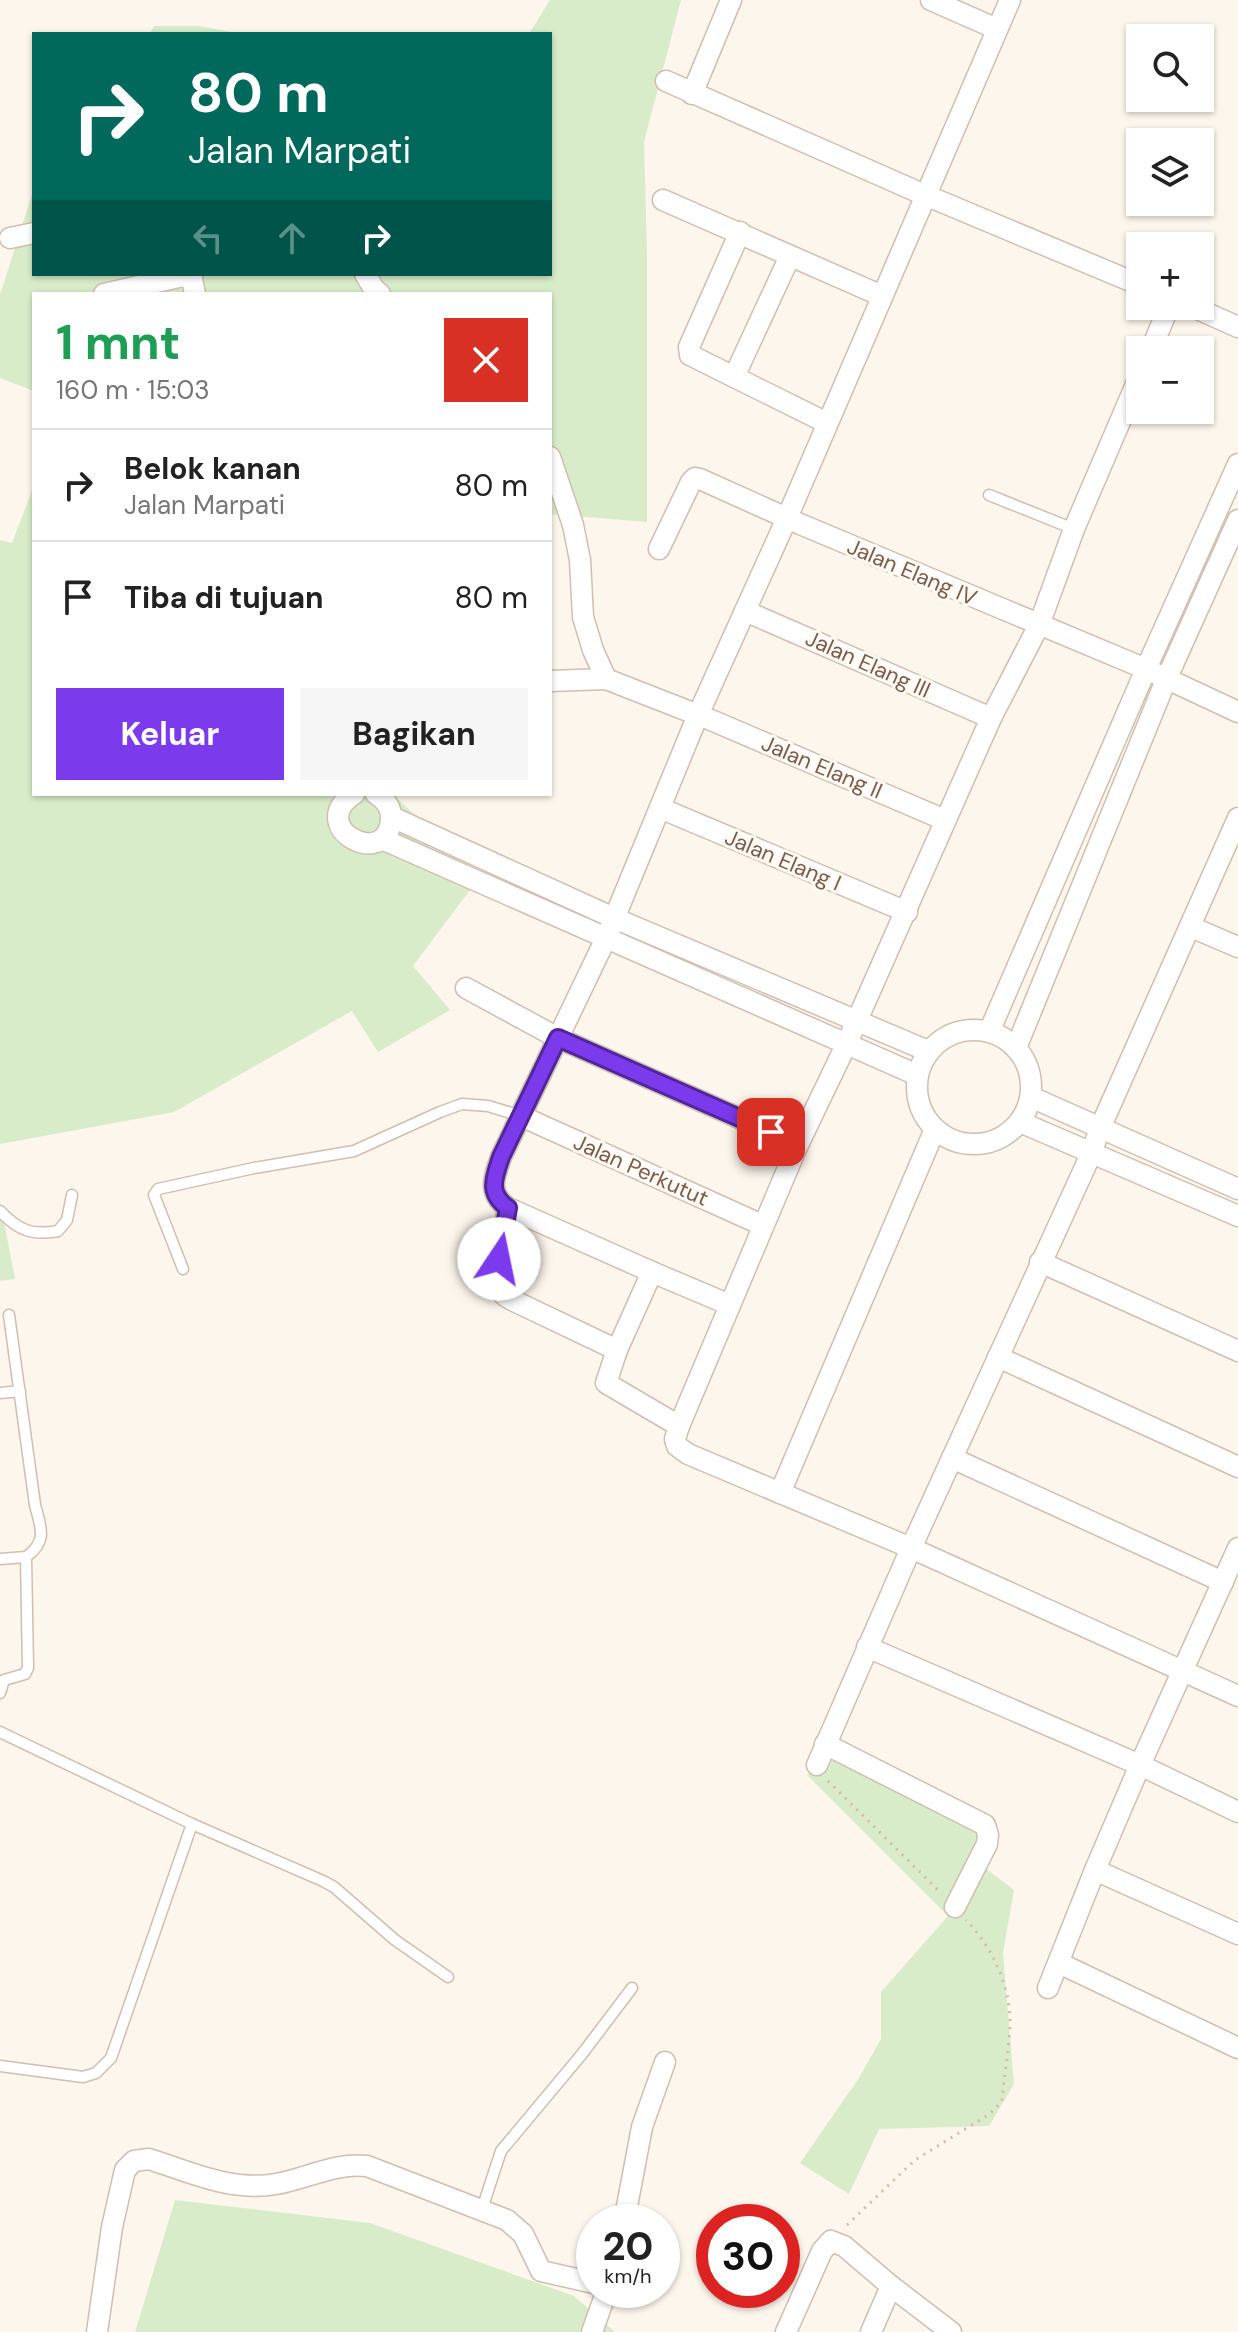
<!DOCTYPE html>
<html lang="id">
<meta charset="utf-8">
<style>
body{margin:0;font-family:"DM Sans",sans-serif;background:#f6f6f6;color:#222;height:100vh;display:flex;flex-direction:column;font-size:30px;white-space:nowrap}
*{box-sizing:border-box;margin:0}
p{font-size:26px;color:#767676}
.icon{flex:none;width:44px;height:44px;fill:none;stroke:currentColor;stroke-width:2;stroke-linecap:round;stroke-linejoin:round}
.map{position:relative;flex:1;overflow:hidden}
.side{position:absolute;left:32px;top:292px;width:520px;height:504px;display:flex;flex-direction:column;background:#fff;border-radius:0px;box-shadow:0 2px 6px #0004}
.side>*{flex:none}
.hud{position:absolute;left:32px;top:32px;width:520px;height:244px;border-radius:0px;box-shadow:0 2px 6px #0004;background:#00695c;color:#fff;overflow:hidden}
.controls{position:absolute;left:1126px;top:24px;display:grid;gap:16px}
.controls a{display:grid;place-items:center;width:88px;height:88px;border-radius:0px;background:#fff;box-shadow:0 2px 6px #0004;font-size:40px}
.speed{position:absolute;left:576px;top:2204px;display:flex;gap:16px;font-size:40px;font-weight:700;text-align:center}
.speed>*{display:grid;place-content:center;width:104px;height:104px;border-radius:50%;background:#fff;box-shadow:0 2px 6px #0004;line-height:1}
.speed small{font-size:20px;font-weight:400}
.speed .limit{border:12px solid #d22;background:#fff;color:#111}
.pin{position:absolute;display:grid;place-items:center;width:68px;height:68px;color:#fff;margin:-34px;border-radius:16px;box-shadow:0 4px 12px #0006}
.me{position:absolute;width:88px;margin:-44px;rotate:11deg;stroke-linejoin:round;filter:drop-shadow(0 0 6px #0008)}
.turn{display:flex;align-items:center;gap:28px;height:168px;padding:0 24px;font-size:36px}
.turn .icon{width:104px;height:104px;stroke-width:2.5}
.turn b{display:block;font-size:56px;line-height:68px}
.lanes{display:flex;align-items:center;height:76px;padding:0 24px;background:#0003;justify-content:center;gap:40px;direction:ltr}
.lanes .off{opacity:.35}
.round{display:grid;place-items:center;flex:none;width:84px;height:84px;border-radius:0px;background:#f6f6f6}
.headline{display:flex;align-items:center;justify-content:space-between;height:136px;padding:0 24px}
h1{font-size:48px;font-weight:700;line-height:60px;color:#1e9e55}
.action{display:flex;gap:16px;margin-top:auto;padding:16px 24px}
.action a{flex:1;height:92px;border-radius:0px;background:#7c3aed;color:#fff;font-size:32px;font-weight:700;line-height:92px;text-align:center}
.action a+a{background:#f6f6f6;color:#222}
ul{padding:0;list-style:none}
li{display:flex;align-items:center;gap:24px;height:112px;padding:0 24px;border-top:2px solid #e0e0e0}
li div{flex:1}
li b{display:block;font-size:30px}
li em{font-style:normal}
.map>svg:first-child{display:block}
.green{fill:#d8ecc9}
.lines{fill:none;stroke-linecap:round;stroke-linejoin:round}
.lane-casing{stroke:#d1beb0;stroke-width:13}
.street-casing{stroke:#d1beb0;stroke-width:23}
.path{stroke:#d9b8a5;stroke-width:3;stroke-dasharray:2 6;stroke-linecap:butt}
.lane{stroke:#fff;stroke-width:10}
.street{stroke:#fff;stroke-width:20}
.route-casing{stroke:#51269a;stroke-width:20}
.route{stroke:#7c3aed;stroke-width:14}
.labels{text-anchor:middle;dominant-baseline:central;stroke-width:6;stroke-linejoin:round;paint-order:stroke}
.street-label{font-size:22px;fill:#7a5c4d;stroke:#fffaf3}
</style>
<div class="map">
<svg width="1238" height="2332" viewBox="0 0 1238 2332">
<rect width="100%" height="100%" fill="#fdf6ec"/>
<g class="green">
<path d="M550,0H681L644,142L647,252V522L550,514V294H34V391L0,378V295L34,188V274H550V34H529Z"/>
<path d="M154,26H199L242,34H150Z"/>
<path d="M34,485V794H393L479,878L413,966L450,1010L378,1052L352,1011L174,1112L0,1144V540L12,543Z"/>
<path d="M0,1201L15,1279L0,1281Z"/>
<path d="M847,1750L987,1822L976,1861L1014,1890L1003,1953L1014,2084L989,2126L879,2129L849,2194L800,2163L859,2078L881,2039V1992L948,1916L807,1775Z"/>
<path d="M175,2200L370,2223L574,2296L615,2332H135Z"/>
</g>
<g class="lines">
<g class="lane-casing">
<g id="lane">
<path d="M989,495L1074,529"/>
<path d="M0,1211C18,1230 32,1236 58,1231L67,1220L72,1195"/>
<path d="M183,1269L154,1195L158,1189L254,1168L354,1151L440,1112L462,1104L488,1106L521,1116"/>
<path d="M0,1393L20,1391"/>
<path d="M0,1559L26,1557"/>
<path d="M0,1693L4,1680L25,1674L28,1668L26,1557C48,1541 41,1528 35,1505L9,1315"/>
<path d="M0,1732L192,1824L323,1881L334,1887L395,1940L448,1977"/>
<path d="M0,2066L83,2077L96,2073L111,2058L192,1824"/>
<path d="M482,2209L501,2151L582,2054L632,1988"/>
</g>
</g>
<g class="street-casing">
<g id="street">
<path d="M931,0L997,29"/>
<path d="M666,81L918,192L1140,285"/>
<path d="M692,94L731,0"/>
<path d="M663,200L882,296"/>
<path d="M740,232L689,347L690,355L827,423"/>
<path d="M10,238L34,233"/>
<path d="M191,274L195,294"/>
<path d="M365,274L374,289L380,294"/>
<path d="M104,294L192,274"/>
<path d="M1191,306L1238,327"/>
<path d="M1151,350L1169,306"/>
<path d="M1140,375L1074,529L1039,625L991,718L847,1043L796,1149L679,1426L675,1439L677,1446L688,1454L911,1548L1238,1696"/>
<path d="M734,377L790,256"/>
<path d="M550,457L573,525L580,560L583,617L593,650L606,679"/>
<path d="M659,549L691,482L695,478L700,479L800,524L1146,669L1238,712"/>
<path d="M745,611L991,718"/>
<path d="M550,681L606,679L711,720L945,820"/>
<path d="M354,794C304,827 387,871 391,820C392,808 386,800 376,794"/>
<path d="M660,808L907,912"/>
<path d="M392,817L614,918L928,1051"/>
<path d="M382,839L917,1075"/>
<path d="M1191,927L1238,947"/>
<path d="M466,988L558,1038L798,1144"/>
<circle cx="974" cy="1087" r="57"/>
<path d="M989,1032L1146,669L1238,464"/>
<path d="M1016,1048L1166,680L1238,520"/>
<path d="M1031,1097L1238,1189"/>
<path d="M521,1116L762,1225"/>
<path d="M1020,1122L1238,1216"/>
<path d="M508,1208C505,1228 492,1267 498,1287C501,1294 506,1297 512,1300L617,1350"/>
<path d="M1040,1262L1238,1351"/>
<path d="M652,1272L617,1350L606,1383L679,1426"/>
<path d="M730,1305L652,1272L508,1208C487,1193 494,1178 501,1157L607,936L698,715L787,518L1010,0"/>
<path d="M998,1357L1238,1467"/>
<path d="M952,1458L1223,1582"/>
<path d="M780,1493L935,1129"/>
<path d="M867,1647L1140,1765L1238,1812"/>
<path d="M825,1744L985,1825L988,1835L987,1844L955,1907"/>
<path d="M817,1765L911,1548L1086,1165L1105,1117L1238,818"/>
<path d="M1095,1870L1238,1934"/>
<path d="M1059,1963L1238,2048"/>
<path d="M1048,1988L1095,1870L1140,1765L1238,1548"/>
<path d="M624,2222L642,2127L665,2062"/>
<path d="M97,2332L112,2227L125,2170L134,2161L149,2159C190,2172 232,2192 276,2184C305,2179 337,2162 367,2166L507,2220L523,2234L541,2271L594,2283"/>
<path d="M592,2332L607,2290"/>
<path d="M786,2332L822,2251L831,2241L844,2246L891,2286L951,2332"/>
<path d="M871,2332L891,2286"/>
</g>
</g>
<g class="path">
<path d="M828,1781L942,1894"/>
<path d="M847,2225L915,2160L988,2115L996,2108L1002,2101C1004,2076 1009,2051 1010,2026C1011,1987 993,1948 966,1920"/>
</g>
<use href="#lane" class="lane"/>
<use href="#street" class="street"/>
</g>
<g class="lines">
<g class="route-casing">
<path id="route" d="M499,1259L508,1208C487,1193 494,1178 501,1157L558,1038L771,1132"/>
</g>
<use href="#route" class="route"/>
</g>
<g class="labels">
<g class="street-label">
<text transform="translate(912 572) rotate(23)">Jalan Elang IV</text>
<text transform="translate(868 664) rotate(24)">Jalan Elang III</text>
<text transform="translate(822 767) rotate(23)">Jalan Elang II</text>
<text transform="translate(783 860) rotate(23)">Jalan Elang I</text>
<text transform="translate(641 1170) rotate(24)">Jalan Perkutut</text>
</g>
</g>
</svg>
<div class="controls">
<a><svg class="icon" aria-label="search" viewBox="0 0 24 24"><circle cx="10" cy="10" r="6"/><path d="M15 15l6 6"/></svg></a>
<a><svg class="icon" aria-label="layers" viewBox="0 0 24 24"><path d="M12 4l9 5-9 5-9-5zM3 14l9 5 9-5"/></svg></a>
<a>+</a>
<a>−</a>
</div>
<div class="speed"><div>20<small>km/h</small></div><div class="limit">30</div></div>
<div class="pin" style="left:771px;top:1132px;background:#d93025"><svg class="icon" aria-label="arrive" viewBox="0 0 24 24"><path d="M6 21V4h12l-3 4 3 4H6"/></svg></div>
<svg class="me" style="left:499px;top:1259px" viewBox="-20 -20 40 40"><circle r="19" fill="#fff"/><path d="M0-13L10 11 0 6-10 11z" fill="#7c3aed"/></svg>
<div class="hud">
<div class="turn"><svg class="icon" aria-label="right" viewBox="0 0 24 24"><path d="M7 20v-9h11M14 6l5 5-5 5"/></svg><div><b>80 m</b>Jalan Marpati</div></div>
<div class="lanes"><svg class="icon off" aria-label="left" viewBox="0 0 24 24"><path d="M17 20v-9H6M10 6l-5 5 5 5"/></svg><svg class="icon off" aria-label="ahead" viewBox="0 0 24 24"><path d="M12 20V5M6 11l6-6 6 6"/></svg><svg class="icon" aria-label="right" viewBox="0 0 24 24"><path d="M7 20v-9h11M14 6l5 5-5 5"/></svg></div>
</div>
<section class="side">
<div class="headline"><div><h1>1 mnt</h1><p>160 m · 15:03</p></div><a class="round" style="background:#d93025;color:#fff"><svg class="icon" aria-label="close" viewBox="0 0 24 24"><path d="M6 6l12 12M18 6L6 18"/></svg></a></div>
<ul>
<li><svg class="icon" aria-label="right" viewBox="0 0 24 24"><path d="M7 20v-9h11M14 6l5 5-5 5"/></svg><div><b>Belok kanan</b><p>Jalan Marpati</p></div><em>80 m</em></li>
<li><svg class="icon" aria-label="arrive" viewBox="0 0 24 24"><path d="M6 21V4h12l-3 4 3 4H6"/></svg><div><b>Tiba di tujuan</b></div><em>80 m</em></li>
</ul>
<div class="action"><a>Keluar</a><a>Bagikan</a></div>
</section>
</div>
